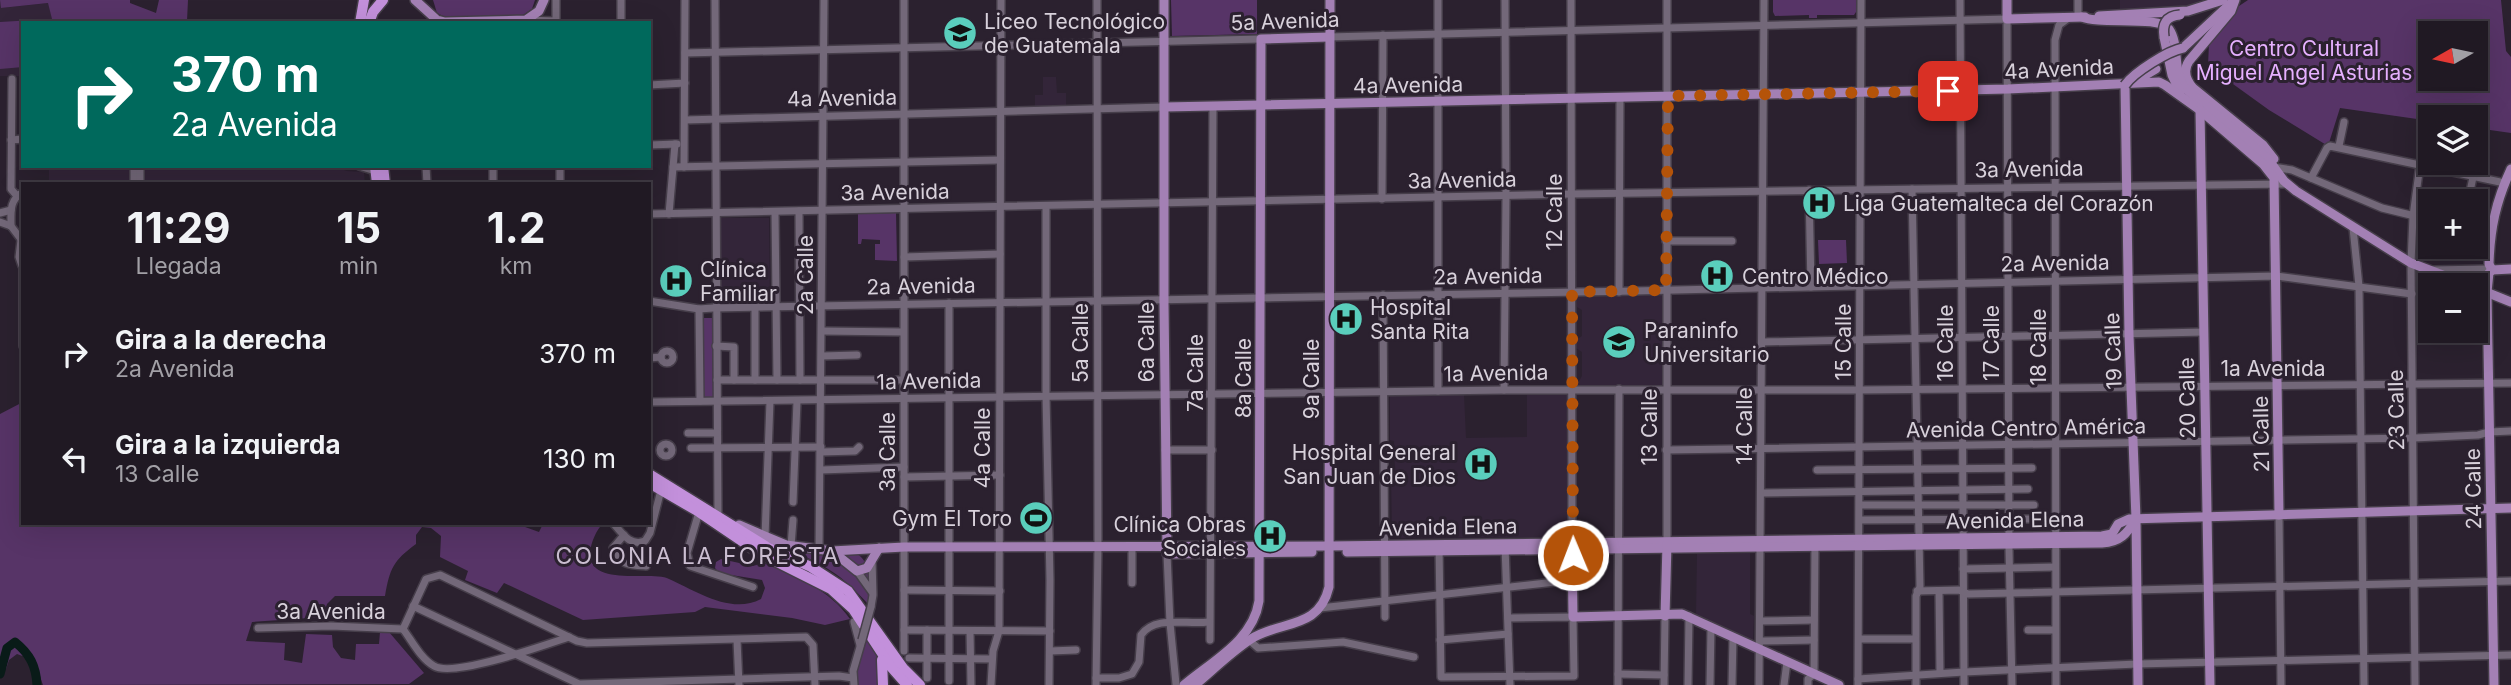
<!DOCTYPE html>
<html lang="es">
<meta charset="utf-8">
<style>
body{margin:0;font-family:Inter,sans-serif;background:#2d2630;color:#f1f3f6;height:100vh;display:flex;flex-direction:column;font-size:26px;white-space:nowrap}
*{box-sizing:border-box;margin:0}
p{font-size:23px;color:#a2a0a6}
.icon{flex:none;width:38px;height:38px;fill:none;stroke:currentColor;stroke-width:2;stroke-linecap:round;stroke-linejoin:round}
.map{position:relative;flex:1;overflow:hidden}
.drawer{position:absolute;left:21px;top:182px;width:630px;height:343px;display:flex;flex-direction:column;background:#201923;border-radius:0px;box-shadow:0 7px 28px #0002,0 0 0 2px #3d3841}
.drawer>*{flex:none}
.top-card{position:absolute;left:21px;top:21px;width:630px;height:147px;border-radius:0px;box-shadow:0 7px 28px #0002,0 0 0 2px #3d3841;background:#00695c;color:#fff;overflow:hidden}
.needle{width:46px;rotate:261deg}
.buttons{position:absolute;left:2418px;top:21px;display:grid;gap:14px}
.buttons a{display:grid;place-items:center;width:70px;height:70px;border-radius:0px;background:#201923;box-shadow:0 7px 28px #0002,0 0 0 2px #3d3841;font-size:35px}
.pin{position:absolute;display:grid;place-items:center;width:60px;height:60px;color:#fff;margin:-30px;border-radius:14px;box-shadow:0 4px 10px #0006}
.me{position:absolute;width:77px;margin:-38px;rotate:359deg;stroke-linejoin:round;filter:drop-shadow(0 0 5px #0008)}
.turn{display:flex;align-items:center;gap:24px;height:147px;padding:0 35px;font-size:32px}
.turn .icon{width:91px;height:91px;stroke-width:2.5}
.turn b{display:block;font-size:49px;line-height:60px}
.eta{display:flex;justify-content:space-evenly;align-items:center;height:119px;text-align:center}
.eta b{font-size:42px;font-weight:700;line-height:49px}
ul{padding:0;list-style:none}
li{display:flex;align-items:center;gap:21px;height:105px;padding:0 35px}
li div{flex:1}
li b{display:block;font-size:26px}
li em{font-style:normal}
.map>svg:first-child{display:block}
.built{fill:#332539}
.green{fill:#573467;fill-rule:evenodd}
.lines{fill:none;stroke-linecap:round;stroke-linejoin:round}
.river{stroke:#091b18;stroke-width:9}
.minor-casing{stroke:#463e4a;stroke-width:10}
.major-casing{stroke:#463e4a;stroke-width:12}
.highway-casing{stroke:#463e4a;stroke-width:13}
.minor{stroke:#736879;stroke-width:7}
.major{stroke:#a380b4;stroke-width:9}
.highway{stroke:#c390db;stroke-width:10}
.minor-bridge-casing{stroke:#463e4a;stroke-width:10;stroke-linecap:butt}
.major-bridge-casing{stroke:#463e4a;stroke-width:12;stroke-linecap:butt}
.minor-bridge{stroke:#736879;stroke-width:7}
.major-bridge{stroke:#a380b4;stroke-width:9}
.route{stroke:#b45309;stroke-width:12;stroke-dasharray:0 21.6}
.labels{text-anchor:middle;dominant-baseline:central;stroke-width:6;stroke-linejoin:round;paint-order:stroke}
.poi-label{font-size:21px;fill:#d8d1db;stroke:#2b212f;text-anchor:start}
.street-label{font-size:21px;fill:#d8d1db;stroke:#2b212f}
.park-label{font-size:21px;fill:#e6b0ff;stroke:#2b212f}
.neighbourhood-label{font-size:23px;letter-spacing:2px;fill:#cbbed1;stroke:#2b212f}
</style>
<div class="map">
<svg width="2511" height="685" viewBox="0 0 2511 685">
<rect width="100%" height="100%" fill="#2b212f"/>
<g class="built">
<path d="M2120,0H2213L2186,8L2120,10Z"/>
<path d="M0,1L2,8L49,3L53,23H23V76H0Z"/>
<path d="M1043,77H1056L1057,93H1066V108H1035V95H1043Z"/>
<path d="M49,166H129V184L49,182Z"/>
<path d="M144,166H332L347,171L364,172L365,184H144Z"/>
<path d="M720,218H769L770,302H721Z"/>
<path d="M1663,295L1662,385L1576,386L1582,376V352L1576,348V340L1582,336V310L1577,307V297Z"/>
<path d="M1527,394H1567L1568,537L1392,538L1391,476L1395,475L1394,441L1390,440V395H1464L1466,438L1527,437Z"/>
<path d="M1750,553V614L1754,616L1753,640L1696,614L1697,554Z"/>
</g>
<g class="green">
<path d="M0,0H130V3L156,13L159,0H188L187,21L197,23H53L48,3L1,8Z"/>
<path d="M433,0H535L532,9L523,15L447,18L437,13Z"/>
<path d="M1171,0H1257V34L1172,36Z"/>
<path d="M1773,0H1856V12L1854,15H1817V18H1809V15L1775,16L1773,12Z"/>
<path d="M2248,0H2501L2506,51L2511,57V133L2476,128V117H2431V121L2340,108L2328,146L2269,110L2208,66L2209,43L2239,6ZM2431,33H2476V79H2431Z"/>
<path d="M34,20V23H23V67L0,69V22Z"/>
<path d="M896,213L897,261L875,260V244H880V240L862,239L861,244H858V214Z"/>
<path d="M1818,240H1846L1847,263L1819,264Z"/>
<path d="M703,318H712L713,398H703Z"/>
<path d="M23,402V523H514L539,532L543,524L603,523C596,531 591,542 590,553C589,588 651,570 669,579C696,591 731,615 761,599L765,588L762,580L719,573L715,568L716,562L721,559L753,566L763,563C795,575 830,590 850,619L825,625L792,618L705,607L695,612L583,620L504,583L497,593L465,580L468,571L440,557L441,536L431,528L422,527L416,535V544C393,561 390,568 385,596H335L327,604L324,617L252,622L246,641L285,643L284,660L302,663L306,634L332,635L333,647L341,658L355,660L356,644H379L380,632H389L424,673L409,684L43,685C37,667 36,660 17,654L9,660L6,669L0,672V414Z"/>
<path d="M787,549L857,554C872,563 871,588 868,604C841,574 824,564 787,549Z"/>
<path d="M867,638C880,657 881,662 880,685H858C854,668 861,654 867,638Z"/>
</g>
<g class="lines">
<path class="river" d="M0,674L7,648L15,642C30,654 36,666 37,685"/>
<g class="minor-casing">
<g id="minor">
<path d="M556,0V23"/>
<path d="M621,0V23"/>
<path d="M715,0L718,516"/>
<path d="M1438,0V391"/>
<path d="M1571,0L1572,543"/>
<path d="M1960,0L1964,685"/>
<path d="M2078,0V17"/>
<path d="M525,20L556,21"/>
<path d="M1329,37L2007,19L2009,549L2012,685"/>
<path d="M685,53L1261,39"/>
<path d="M12,79L11,189L17,196"/>
<path d="M649,85L685,83"/>
<path d="M685,120L1165,107"/>
<path d="M11,140L23,139"/>
<path d="M649,145L677,144"/>
<path d="M2339,146L2344,122"/>
<path d="M2476,160L2479,147"/>
<path d="M134,166V184"/>
<path d="M140,166V184"/>
<path d="M359,166L375,171"/>
<path d="M426,166L427,184"/>
<path d="M493,166V184"/>
<path d="M560,166V184"/>
<path d="M673,167L1000,160"/>
<path d="M684,167L685,0"/>
<path d="M2273,167L2292,170L2382,208L2431,220"/>
<path d="M2311,178L2327,148L2330,146L2500,182"/>
<path d="M1912,189L1920,587L1916,596V685"/>
<path d="M1809,190L1811,287"/>
<path d="M1382,199L1383,35"/>
<path d="M2468,201L2476,163"/>
<path d="M1046,206V396L1050,580L1049,685"/>
<path d="M799,211L800,380"/>
<path d="M775,212L777,380"/>
<path d="M0,213L11,210"/>
<path d="M649,214L1571,194L2286,184"/>
<path d="M669,214L675,144"/>
<path d="M0,222L11,226L23,242"/>
<path d="M11,226C11,212 9,200 23,192"/>
<path d="M2476,226L2487,219"/>
<path d="M2353,228L2359,286L2364,685"/>
<path d="M2476,229L2485,238"/>
<path d="M21,240L19,257L22,266"/>
<path d="M1666,241H1732"/>
<path d="M904,257L1000,254"/>
<path d="M2433,270L2485,269"/>
<path d="M1619,292L1620,98"/>
<path d="M1383,295L1385,617"/>
<path d="M649,301L699,309L713,308L1634,291L2276,276L2412,294"/>
<path d="M949,303V681"/>
<path d="M755,307V380"/>
<path d="M699,309L700,401"/>
<path d="M822,331L903,332"/>
<path d="M1762,342L2204,332"/>
<path d="M23,346V264"/>
<path d="M716,346L734,347V380"/>
<circle cx="667" cy="357" r="6"/>
<path d="M822,356L857,355"/>
<path d="M649,358L661,357"/>
<path d="M717,380H904"/>
<path d="M1504,390L1506,197L1505,0"/>
<path d="M649,402L1504,390H1860L2511,383"/>
<path d="M688,433H717"/>
<circle cx="666" cy="450" r="6"/>
<path d="M691,448L821,447"/>
<path d="M1165,450H1212"/>
<path d="M1666,450L2414,438L2478,435L2489,432L2511,431"/>
<path d="M821,452L855,451L859,447"/>
<path d="M821,470L904,467"/>
<path d="M1817,470L2032,468"/>
<path d="M904,477L1000,475"/>
<path d="M1762,493L2028,489"/>
<path d="M793,502L797,401"/>
<path d="M1860,505H2034"/>
<path d="M699,512L687,553L690,566L753,587"/>
<path d="M2279,515L2281,685"/>
<path d="M1860,520L2033,519"/>
<path d="M613,523C622,533 630,547 645,541L650,533L661,490"/>
<path d="M624,535L613,548C618,565 631,565 646,566"/>
<path d="M765,537L770,401"/>
<path d="M1667,542V0"/>
<path d="M791,546L793,520"/>
<path d="M1439,546L1441,677L1574,676L1573,617L1508,618"/>
<path d="M1505,546L1510,685"/>
<path d="M819,551L824,0"/>
<path d="M1167,554L1170,623L1176,684"/>
<path d="M1963,569L2055,567"/>
<path d="M857,571L872,592"/>
<path d="M1132,583V547"/>
<path d="M904,590L1000,591"/>
<path d="M1917,591L1959,590L1968,594L2511,581"/>
<path d="M1939,591L1940,673"/>
<path d="M413,606L579,684L839,676L853,678"/>
<path d="M871,607L873,595L872,559"/>
<path d="M1320,608L1573,580"/>
<path d="M1761,621L1814,620"/>
<path d="M854,622L860,645"/>
<path d="M258,628L331,626L403,629"/>
<path d="M403,629L426,579L440,575L577,641L587,643L806,637L813,645L815,685"/>
<path d="M403,629C412,641 421,659 434,666C453,678 545,645 569,637"/>
<path d="M904,630L1050,631"/>
<path d="M2028,630H2055"/>
<path d="M970,631L971,685"/>
<path d="M1859,639H1915"/>
<path d="M737,640L739,685"/>
<path d="M1210,640L1213,106"/>
<path d="M1249,640L1258,648L1343,642L1414,657"/>
<path d="M1440,640L1508,634"/>
<path d="M1761,641L1814,640"/>
<path d="M904,651V0"/>
<path d="M1050,651L1076,650"/>
<path d="M909,658L992,659"/>
<path d="M1618,674L1664,675"/>
<path d="M927,678V630"/>
<path d="M1096,678H1119L1132,674L1139,662L1141,635C1155,615 1187,625 1208,622"/>
<path d="M1858,679L1964,672L2137,664L2511,655"/>
<path d="M854,685L853,671L862,640"/>
<path d="M991,685L993,651L999,631L1001,0"/>
<path d="M1096,685L1098,547L1097,0"/>
<path d="M1618,685L1619,389"/>
<path d="M1664,685L1665,616"/>
<path d="M1688,685L1689,616"/>
<path d="M1710,685L1711,627"/>
<path d="M1732,685L1733,637"/>
<path d="M1759,685L1764,0"/>
<path d="M1784,685L1787,662"/>
<path d="M1808,685V679L1814,674L1815,541"/>
<path d="M1858,685L1861,0"/>
<path d="M2056,685L2055,40L2059,25L2070,17"/>
<path d="M2415,685L2411,263L2413,216L2424,136"/>
</g>
</g>
<g class="major-casing">
<g id="major">
<path d="M415,0L437,20L445,22L526,20L539,11L544,0"/>
<path d="M1164,0V303L1167,554L1312,552"/>
<path d="M2007,0V19L2085,17"/>
<path d="M2235,0L2231,11L2189,61C2183,70 2186,80 2193,88L2263,145L2274,159"/>
<path d="M2099,16L2188,11L2223,0"/>
<path d="M2082,17C2100,25 2159,15 2169,29C2180,45 2172,71 2185,88L2268,159L2284,181L2296,191L2411,263L2469,285"/>
<path d="M2164,37L2172,75L2180,92"/>
<path d="M2183,48L2230,4"/>
<path d="M2134,82L2156,69"/>
<path d="M2125,85L2129,335L2136,519L2138,685"/>
<path d="M1165,107L2008,89L2159,82L2165,85L2200,110L2263,164L2274,178L2279,515"/>
<path d="M2200,110L2210,685"/>
<path d="M2492,270L2511,269"/>
<path d="M2476,288L2511,302"/>
<path d="M739,525L786,545L832,551L904,547L1329,546L2102,536L2112,534L2118,524L2129,519L2511,508"/>
<path d="M1572,545L1573,617L1682,614L1839,685"/>
<path d="M832,551L857,571L867,568L879,548"/>
<path d="M1347,552L2102,543C2120,542 2127,534 2136,519"/>
<path d="M1665,616L1667,544"/>
<path d="M1184,685C1212,661 1253,641 1259,601L1261,39L1329,37"/>
<path d="M1195,685C1213,670 1231,652 1251,639C1281,620 1319,630 1329,587L1330,0"/>
<path d="M2494,685L2487,292L2489,273L2492,270L2489,264C2490,229 2496,201 2511,169"/>
</g>
</g>
<g class="highway-casing">
<g id="highway">
<path d="M360,23L364,0"/>
<path d="M369,23L373,12L383,0"/>
<path d="M375,166L377,184"/>
<path d="M383,166L385,184"/>
<path d="M649,474L767,547L811,567L848,591L903,668L920,685"/>
<path d="M649,483L699,512L761,554L831,589L853,609L891,667L907,685"/>
<path d="M882,660L883,685"/>
</g>
</g>
<use href="#minor" class="minor"/>
<use href="#major" class="major"/>
<use href="#highway" class="highway"/>
<g class="minor-bridge-casing">
<path id="minor-bridge" d="M862,640L871,607"/>
</g>
<g class="major-bridge-casing">
<g id="major-bridge">
<path d="M2164,37C2162,24 2166,16 2180,15"/>
<path d="M2125,85C2134,72 2168,51 2183,48"/>
</g>
</g>
<use href="#minor-bridge" class="minor-bridge"/>
<use href="#major-bridge" class="major-bridge"/>
</g>
<g class="lines">
<path class="route" d="M1573,555L1572,292L1666,290L1668,96L1948,91"/>
</g>
<defs>
<g id="university-disc" transform="scale(1.75)"><circle r="9.5" fill="#5acebc" stroke="#2b212f"/><path d="M0-5L7-2L0 1L-7-2ZM-4 1L0 2.5L4 1V4Q0 6-4 4Z" fill="#111"/></g>
<g id="hospital-disc" transform="scale(1.75)"><circle r="9.5" fill="#5acebc" stroke="#2b212f"/><path d="M-5-5h3v3.5h4V-5h3V5h-3V1.5h-4V5h-3Z" fill="#111"/></g>
<g id="stadium-disc" transform="scale(1.75)"><circle r="9.5" fill="#5acebc" stroke="#2b212f"/><path d="M0-5a6.5 5 0 1 0 0 10a6.5 5 0 1 0 0-10ZM-3.5-1.8h7v3.6h-7Z" fill="#111"/></g>
</defs>
<g fill-rule="evenodd">
<use href="#university-disc" x="960" y="33"/>
<use href="#hospital-disc" x="1819" y="203"/>
<use href="#hospital-disc" x="1717" y="276"/>
<use href="#hospital-disc" x="676" y="281"/>
<use href="#hospital-disc" x="1346" y="319"/>
<use href="#university-disc" x="1619" y="342"/>
<use href="#hospital-disc" x="1481" y="464"/>
<use href="#stadium-disc" x="1036" y="518"/>
<use href="#hospital-disc" x="1270" y="536"/>
</g>
<g class="labels">
<g class="poi-label">
<text x="984" y="21">Liceo Tecnológico<tspan x="984" dy="24">de Guatemala</tspan></text>
<text x="1843" y="203">Liga Guatemalteca del Corazón</text>
<text x="700" y="269">Clínica<tspan x="700" dy="24">Familiar</tspan></text>
<text x="1742" y="276">Centro Médico</text>
<text x="1370" y="307">Hospital<tspan x="1370" dy="24">Santa Rita</tspan></text>
<text x="1644" y="330">Paraninfo<tspan x="1644" dy="24">Universitario</tspan></text>
<text x="1456" y="452" text-anchor="end">Hospital General<tspan x="1456" dy="24">San Juan de Dios</tspan></text>
<text x="1012" y="518" text-anchor="end">Gym El Toro</text>
<text x="1246" y="524" text-anchor="end">Clínica Obras<tspan x="1246" dy="24">Sociales</tspan></text>
</g>
<g class="street-label">
<text transform="translate(1285 21) rotate(-2)">5a Avenida</text>
<text transform="translate(2059 69) rotate(-3)">4a Avenida</text>
<text transform="translate(1408 85) rotate(-1)">4a Avenida</text>
<text transform="translate(842 98) rotate(-1)">4a Avenida</text>
<text transform="translate(2029 169) rotate(-1)">3a Avenida</text>
<text transform="translate(1462 180) rotate(-1)">3a Avenida</text>
<text transform="translate(895 192) rotate(-1)">3a Avenida</text>
<text transform="translate(1554 212) rotate(-90)">12 Calle</text>
<text transform="translate(2055 263) rotate(-1)">2a Avenida</text>
<text transform="translate(805 275) rotate(-90)">2a Calle</text>
<text transform="translate(1488 276) rotate(-1)">2a Avenida</text>
<text transform="translate(921 286) rotate(-1)">2a Avenida</text>
<text transform="translate(1146 342) rotate(-90)">6a Calle</text>
<text transform="translate(1843 342) rotate(-90)">15 Calle</text>
<text transform="translate(1080 343) rotate(-90)">5a Calle</text>
<text transform="translate(1945 343) rotate(-90)">16 Calle</text>
<text transform="translate(1991 343) rotate(-90)">17 Calle</text>
<text transform="translate(2038 347) rotate(-90)">18 Calle</text>
<text transform="translate(2113 351) rotate(-92)">19 Calle</text>
<text x="2273" y="368">1a Avenida</text>
<text transform="translate(1195 373) rotate(-90)">7a Calle</text>
<text transform="translate(1496 373) rotate(-1)">1a Avenida</text>
<text transform="translate(1243 378) rotate(-90)">8a Calle</text>
<text transform="translate(1311 379) rotate(-90)">9a Calle</text>
<text transform="translate(929 381) rotate(-1)">1a Avenida</text>
<text transform="translate(2187 398) rotate(-91)">20 Calle</text>
<text transform="translate(2396 410) rotate(-91)">23 Calle</text>
<text transform="translate(1744 426) rotate(-90)">14 Calle</text>
<text transform="translate(1649 427) rotate(-90)">13 Calle</text>
<text transform="translate(2026 428) rotate(-1)">Avenida Centro América</text>
<text transform="translate(2261 434) rotate(-91)">21 Calle</text>
<text transform="translate(982 448) rotate(-90)">4a Calle</text>
<text transform="translate(887 452) rotate(-90)">3a Calle</text>
<text transform="translate(2473 489) rotate(-91)">24 Calle</text>
<text transform="translate(2015 520) rotate(-1)">Avenida Elena</text>
<text transform="translate(1448 527) rotate(-1)">Avenida Elena</text>
<text x="331" y="611">3a Avenida</text>
</g>
<g class="park-label">
<text x="2304" y="48">Centro Cultural<tspan x="2304" dy="24">Miguel Angel Asturias</tspan></text>
</g>
<g class="neighbourhood-label">
<text x="698" y="556">COLONIA LA FORESTA</text>
</g>
</g>
</svg>
<div class="buttons">
<a><svg class="needle" viewBox="-14 -14 28 28"><path d="M0-13l5 13h-10z" fill="#e53935"/><path d="M0 13l5-13h-10z" fill="#a2a0a6"/></svg></a>
<a><svg class="icon" aria-label="layers" viewBox="0 0 24 24"><path d="M12 4l9 5-9 5-9-5zM3 14l9 5 9-5"/></svg></a>
<a>+</a>
<a>−</a>
</div>
<div class="pin" style="left:1948px;top:91px;background:#d93025"><svg class="icon" aria-label="arrive" viewBox="0 0 24 24"><path d="M6 21V4h12l-3 4 3 4H6"/></svg></div>
<svg class="me" style="left:1573px;top:555px" viewBox="-20 -20 40 40"><circle r="17" fill="#b45309" stroke="#fff" stroke-width="3"/><path d="M0-11L8 9 0 5-8 9z" fill="#fff"/></svg>
<div class="top-card">
<div class="turn"><svg class="icon" aria-label="right" viewBox="0 0 24 24"><path d="M7 20v-9h11M14 6l5 5-5 5"/></svg><div><b>370 m</b>2a Avenida</div></div>
</div>
<section class="drawer">
<div class="eta">
<div><b>11:29</b><p>Llegada</p></div>
<div><b>15</b><p>min</p></div>
<div><b>1.2</b><p>km</p></div>
</div>
<ul>
<li><svg class="icon" aria-label="right" viewBox="0 0 24 24"><path d="M7 20v-9h11M14 6l5 5-5 5"/></svg><div><b>Gira a la derecha</b><p>2a Avenida</p></div><em>370 m</em></li>
<li><svg class="icon" aria-label="left" viewBox="0 0 24 24"><path d="M17 20v-9H6M10 6l-5 5 5 5"/></svg><div><b>Gira a la izquierda</b><p>13 Calle</p></div><em>130 m</em></li>
</ul>
</section>
</div>
